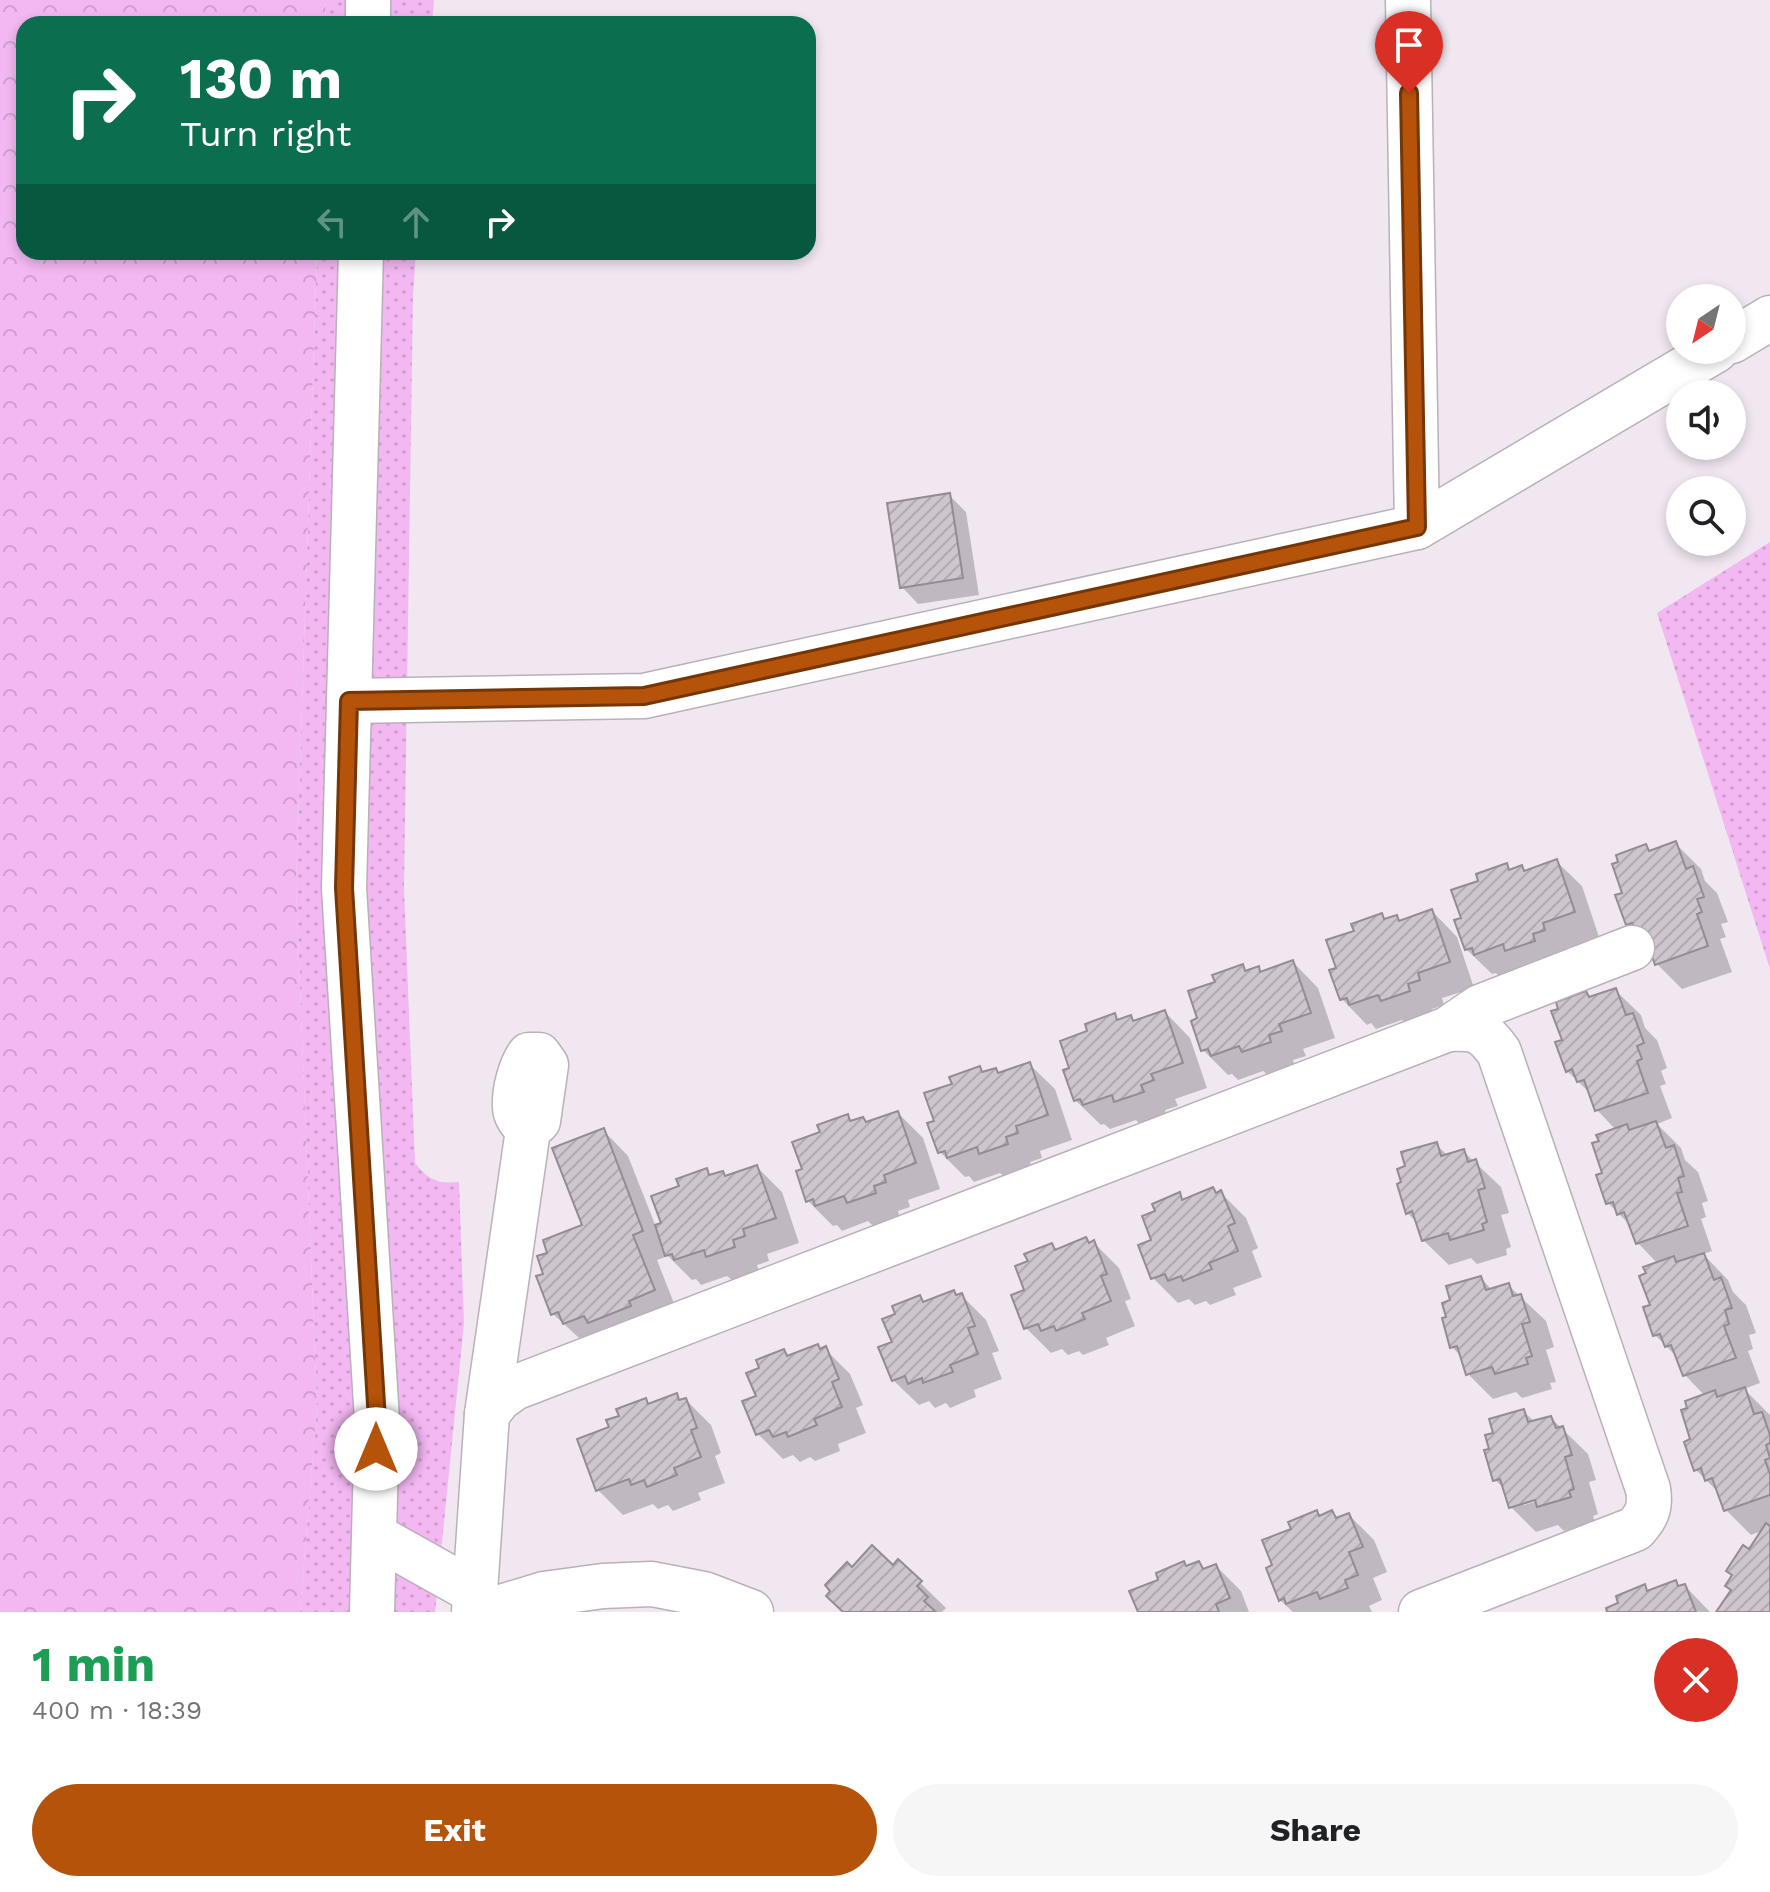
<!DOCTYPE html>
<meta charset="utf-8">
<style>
body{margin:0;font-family:"Work Sans",sans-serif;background:#f6f6f6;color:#202124;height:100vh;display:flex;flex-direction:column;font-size:30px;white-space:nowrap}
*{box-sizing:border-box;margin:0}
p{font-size:26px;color:#757577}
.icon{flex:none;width:44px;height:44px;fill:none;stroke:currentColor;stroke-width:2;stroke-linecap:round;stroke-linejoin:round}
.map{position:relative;height:1612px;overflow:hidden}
.panel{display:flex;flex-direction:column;background:#fff;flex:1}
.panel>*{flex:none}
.top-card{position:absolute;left:16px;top:16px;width:800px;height:244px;border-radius:24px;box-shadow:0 4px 12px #0003;background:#0b6e4f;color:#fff;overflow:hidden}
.needle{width:52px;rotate:215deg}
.fabs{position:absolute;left:1666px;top:284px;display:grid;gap:16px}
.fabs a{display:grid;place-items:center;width:80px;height:80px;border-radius:50%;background:#fff;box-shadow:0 4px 12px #0003;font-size:40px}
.pin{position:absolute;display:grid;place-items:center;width:68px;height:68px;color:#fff;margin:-82px -34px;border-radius:50% 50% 50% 0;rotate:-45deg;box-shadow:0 0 8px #0007}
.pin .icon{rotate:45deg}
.me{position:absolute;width:88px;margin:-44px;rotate:0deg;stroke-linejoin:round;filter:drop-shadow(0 0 6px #0008)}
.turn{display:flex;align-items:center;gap:28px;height:168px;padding:0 32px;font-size:36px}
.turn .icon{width:104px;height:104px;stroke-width:2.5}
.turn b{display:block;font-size:56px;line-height:68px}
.lanes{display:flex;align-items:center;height:76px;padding:0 32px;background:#0003;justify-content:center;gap:40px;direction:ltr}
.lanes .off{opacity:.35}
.round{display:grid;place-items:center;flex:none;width:84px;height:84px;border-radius:42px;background:#f6f6f6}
.overview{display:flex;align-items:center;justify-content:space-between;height:136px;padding:0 32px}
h1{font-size:48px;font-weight:700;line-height:60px;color:#1e9e55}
.cta{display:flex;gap:16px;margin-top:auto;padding:16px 32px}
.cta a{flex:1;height:92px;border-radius:48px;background:#b45309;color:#fff;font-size:32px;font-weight:700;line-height:92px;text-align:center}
.cta a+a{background:#f6f6f6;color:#202124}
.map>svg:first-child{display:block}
.green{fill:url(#green-dots)}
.forest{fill:url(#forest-crowns)}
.shadow{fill:#0003;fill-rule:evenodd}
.building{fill:url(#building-hatch);stroke:#948b93;stroke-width:2}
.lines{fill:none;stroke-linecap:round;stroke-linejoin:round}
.minor-casing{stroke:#bab0b9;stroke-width:47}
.minor{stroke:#fff;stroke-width:44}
.route-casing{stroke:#753606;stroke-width:20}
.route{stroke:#b45309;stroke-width:14}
</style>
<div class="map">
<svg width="1770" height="1612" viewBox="0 0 1770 1612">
<defs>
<pattern id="green-dots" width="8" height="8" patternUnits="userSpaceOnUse" patternTransform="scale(2)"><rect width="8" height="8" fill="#f3b7f2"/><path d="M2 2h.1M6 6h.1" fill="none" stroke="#d19ed0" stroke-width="1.8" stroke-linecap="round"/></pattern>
<pattern id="forest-crowns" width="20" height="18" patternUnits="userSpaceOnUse" patternTransform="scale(2)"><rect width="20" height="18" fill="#f3b7f2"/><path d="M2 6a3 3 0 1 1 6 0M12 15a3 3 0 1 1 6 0" fill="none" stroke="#d19ed0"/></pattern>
<pattern id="building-hatch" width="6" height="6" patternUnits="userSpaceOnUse" patternTransform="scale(2)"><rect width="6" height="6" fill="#cfc5ce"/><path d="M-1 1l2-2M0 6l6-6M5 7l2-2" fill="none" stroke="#b2aab1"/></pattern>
</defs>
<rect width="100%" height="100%" fill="#f1e7f1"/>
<g class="green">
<path d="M326,0H434L432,24H325Z"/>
<path d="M317,252H416L413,295L404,888L415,1163C429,1180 437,1184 459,1182L464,1323L435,1612H300L317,1405L296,887Z"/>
<path d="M1770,542V969L1657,613Z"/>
</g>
<path class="forest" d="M0,0H326L325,24H24V252H317L296,887L317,1405L300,1612H0Z"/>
<g class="shadow">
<path d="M949,495L966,512L979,595L918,604L902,587Z"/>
<path d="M1675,843L1701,869L1705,881L1717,893L1728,922L1721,924L1726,937L1720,939L1732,972L1682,989L1657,964L1651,947L1628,924L1625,894L1646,847L1651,852Z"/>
<path d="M1556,861L1582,886L1599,937L1567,948L1569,955L1501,979L1496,973L1492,974L1466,949L1463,919L1481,882L1506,865L1512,871L1522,867L1527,872Z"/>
<path d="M1432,911L1457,937L1474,988L1442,998L1444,1005L1432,1009L1434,1016L1408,1025L1402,1020L1376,1029L1371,1023L1367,1025L1342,999L1338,969L1356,932L1381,915L1386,921L1397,917L1402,922Z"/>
<path d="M1293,962L1318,988L1335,1038L1303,1049L1306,1056L1293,1060L1295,1067L1269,1076L1263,1071L1238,1080L1232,1074L1228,1075L1203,1050L1199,1020L1217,983L1242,966L1248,972L1258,968L1263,973Z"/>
<path d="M1615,990L1641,1015L1645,1028L1657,1040L1667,1068L1661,1071L1666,1084L1660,1086L1672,1118L1657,1124L1681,1148L1685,1160L1698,1172L1708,1201L1702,1203L1706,1217L1701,1219L1712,1251L1703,1254L1728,1280L1733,1292L1746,1305L1756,1333L1749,1335L1753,1349L1748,1351L1760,1383L1744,1389L1770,1415V1612H1718L1732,1591L1750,1552L1764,1530L1751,1535L1726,1510L1720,1494L1696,1470L1693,1440L1705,1396L1685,1375L1679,1359L1655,1335L1652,1306L1658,1264L1638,1243L1632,1227L1608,1203L1616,1130L1597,1110L1591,1094L1567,1071L1565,1041L1586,993L1591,999Z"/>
<path d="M1165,1012L1190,1038L1207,1088L1175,1099L1178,1106L1165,1110L1167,1117L1141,1126L1136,1120L1110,1129L1104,1124L1101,1125L1075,1100L1072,1069L1089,1032L1115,1016L1120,1021L1130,1018L1135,1022Z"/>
<path d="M1029,1064L1055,1089L1072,1140L1040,1151L1042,1158L1030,1162L1032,1169L1006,1178L1000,1173L974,1182L969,1176L965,1177L940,1152L936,1122L954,1085L979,1068L985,1074H999Z"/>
<path d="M898,1113L923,1138L940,1189L908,1200L910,1207L898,1211L900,1218L874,1227L868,1221L842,1231L837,1225L833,1226L808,1201L804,1171L822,1133L848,1116L853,1122L863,1119L868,1123Z"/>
<path d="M603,1130L628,1156L656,1227L664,1225L682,1187L707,1171L712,1176L722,1173L727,1178L757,1167L782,1192L799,1243L767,1254L769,1261L757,1265L759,1272L733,1281L727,1276L701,1285L696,1279L692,1280L668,1256L657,1260L679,1316L590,1348L553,1314L546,1275L549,1254L584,1227Z"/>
<path d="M1436,1144L1448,1156L1463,1151L1501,1187L1509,1213L1501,1215L1511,1247L1506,1249L1507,1255L1477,1264L1471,1258L1449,1265L1423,1240L1418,1223L1407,1213Z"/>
<path d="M1213,1190L1217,1194L1221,1193L1246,1218L1258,1248L1252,1251L1262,1277L1233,1288L1236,1295L1210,1305L1206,1301L1195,1305L1189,1299L1178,1303L1153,1278L1157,1213L1179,1195L1186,1201Z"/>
<path d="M1086,1240L1090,1244L1094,1243L1119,1268L1131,1299L1125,1301L1135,1326L1106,1338L1109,1345L1083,1355L1079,1351L1068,1355L1062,1349L1051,1353L1026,1328L1030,1263L1052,1245L1058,1251Z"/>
<path d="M1481,1278L1492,1290L1508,1285L1546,1321L1554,1347L1546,1350L1556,1382L1550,1383L1552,1389L1522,1398L1516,1392L1493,1399L1468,1374L1463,1358L1452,1347L1449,1318Z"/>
<path d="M954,1292L958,1296L961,1295L986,1320L999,1351L992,1353L1002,1379L974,1390L976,1397L950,1408L946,1403L935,1408L929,1401L919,1405L893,1380L898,1315L919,1297L926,1304Z"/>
<path d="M825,1349L850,1374L863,1405L856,1408L866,1433L838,1444L840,1451L815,1461L810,1457L800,1462L793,1455L783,1459L758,1434V1397L762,1369L784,1351L790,1357Z"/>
<path d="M676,1396L682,1401L686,1400L711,1425L721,1453L715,1456L725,1483L698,1493L701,1500L673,1511L668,1505L658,1509L653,1504L623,1515L598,1490L611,1428L621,1417L645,1400L651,1406Z"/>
<path d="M1523,1411L1535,1422L1551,1418L1588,1454L1596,1480L1589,1482L1598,1514L1593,1516L1595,1522L1564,1531L1558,1525L1536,1532L1511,1507L1506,1490L1495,1480L1491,1450L1495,1434ZM1544,1495L1545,1499L1524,1505L1521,1502Z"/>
<path d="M1332,1512L1338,1519L1349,1515L1374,1540L1387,1572L1373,1578L1382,1600L1369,1606L1372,1612H1293L1280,1600L1275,1566L1294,1530L1317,1513L1321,1517Z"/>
<path d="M899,1562L946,1608L942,1612H845L852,1569L893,1568Z"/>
<path d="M1184,1564L1188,1568L1199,1564L1205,1570L1216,1566L1241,1591L1249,1612H1140L1160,1581Z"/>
<path d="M1675,1582L1681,1588L1685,1586L1710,1612H1610L1644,1587L1650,1592Z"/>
</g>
<g class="building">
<path d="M950,493L963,578L900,588L887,503Z"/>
<path d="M1676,841L1686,869L1693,866L1704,897L1697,899L1702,912L1697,914L1708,946L1655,965L1644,933L1637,935L1632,923L1626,925L1615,895L1622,893L1612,864L1618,862L1616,855L1646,844L1649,851Z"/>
<path d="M1557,859L1575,912L1543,923L1545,930L1533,934L1535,941L1505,951L1503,944L1474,955L1472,948L1465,950L1454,920L1461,918L1451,890L1478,881L1476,874L1507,863L1509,870L1522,865L1524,871Z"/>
<path d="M1432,909L1450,962L1418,973L1420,980L1408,984L1410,991L1381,1001L1378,995L1349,1005L1347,998L1340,1000L1329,970L1336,968L1326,940L1354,931L1351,924L1382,913L1384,919L1397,915L1399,921Z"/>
<path d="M1293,960L1311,1013L1279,1024L1282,1031L1269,1035L1271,1042L1242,1052L1239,1046L1211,1056L1208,1049L1201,1051L1191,1021L1197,1018L1188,991L1215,982L1212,975L1243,964L1245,971L1259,966L1260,972Z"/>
<path d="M1616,988L1626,1015L1633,1013L1644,1043L1637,1046L1642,1059L1637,1061L1648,1093L1595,1111L1584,1080L1577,1082L1572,1069L1566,1072L1555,1042L1562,1040L1551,1011L1558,1009L1556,1002L1586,991L1589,997Z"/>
<path d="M1165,1010L1183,1063L1151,1074L1154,1080L1141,1085L1144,1092L1114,1102L1112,1095L1083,1105L1080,1099L1074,1101L1063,1070L1069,1068L1060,1041L1087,1031L1085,1024L1115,1013L1117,1020L1131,1015L1133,1021Z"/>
<path d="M1030,1062L1048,1115L1016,1126L1018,1133L1006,1137L1008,1144L979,1154L977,1147L947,1158L945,1151L938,1153L927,1123L934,1121L924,1093L952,1084L949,1077L980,1066L982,1072L996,1068L998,1073Z"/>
<path d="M898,1111L916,1163L884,1175L886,1182L874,1186L876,1193L847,1203L844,1196L815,1206L813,1199L806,1202L796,1171L802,1169L792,1142L820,1132L817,1125L848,1114L850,1121L863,1117L866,1122Z"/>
<path d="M1656,1121L1666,1148L1674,1145L1684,1176L1678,1178L1682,1192L1677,1193L1688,1226L1636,1244L1624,1212L1617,1215L1613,1202L1606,1204L1596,1175L1602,1173L1592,1143L1599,1141L1596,1135L1627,1124L1629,1130Z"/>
<path d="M604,1128L643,1231L633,1235L655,1290L629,1301L631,1306L588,1323L584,1316L563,1324L558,1312L551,1315L536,1276L543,1274L537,1256L547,1253L543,1240L582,1225L552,1148Z"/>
<path d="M1437,1142L1441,1156L1464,1149L1468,1162L1476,1159L1485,1188L1478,1190L1487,1222L1482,1224L1484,1230L1450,1240L1448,1233L1422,1241L1412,1211L1406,1214L1397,1184L1401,1182L1397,1169L1405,1166L1401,1152Z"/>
<path d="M757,1165L776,1218L743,1229L745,1236L733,1240L735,1247L706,1257L704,1250L674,1260L672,1254L665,1256L655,1225L661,1223L651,1196L679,1186L676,1179L707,1168L709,1175L723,1171L725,1176Z"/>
<path d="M1213,1187L1216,1193L1221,1190L1235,1223L1228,1226L1238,1251L1209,1263L1212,1269L1183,1281L1181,1276L1168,1281L1165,1274L1151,1279L1138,1245L1151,1240L1142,1216L1155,1211L1152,1204L1180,1192L1182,1200Z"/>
<path d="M1086,1237L1089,1243L1094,1240L1107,1274L1101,1276L1111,1301L1082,1313L1085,1319L1056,1331L1054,1326L1041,1331L1038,1324L1024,1329L1011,1295L1024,1290L1015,1266L1028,1261L1024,1254L1052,1243L1055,1250Z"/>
<path d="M1704,1253L1714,1280L1721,1277L1732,1308L1725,1310L1729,1324L1724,1326L1736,1358L1683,1376L1671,1345L1665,1347L1660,1334L1653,1336L1643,1307L1650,1305L1639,1276L1646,1273L1643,1267L1674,1256L1676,1262Z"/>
<path d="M1481,1276L1486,1290L1509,1283L1513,1296L1521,1294L1530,1322L1522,1324L1532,1356L1526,1358L1528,1364L1495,1374L1492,1367L1466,1375L1457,1346L1450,1348L1442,1318L1446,1317L1442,1303L1450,1300L1446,1286Z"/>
<path d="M954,1290L956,1295L962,1293L975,1326L968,1328L978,1354L950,1365L953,1372L923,1383L922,1378L908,1384L905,1376L892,1381L878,1347L892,1342L882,1319L895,1314L892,1306L920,1295L923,1302Z"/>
<path d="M818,1344L820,1349L826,1346L839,1379L832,1382L842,1407L814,1419L817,1425L788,1437L786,1432L773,1437L769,1430L756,1435L742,1401L756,1396L746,1373L759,1368L756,1360L784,1349L787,1356Z"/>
<path d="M1745,1387L1754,1414L1762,1412L1770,1435V1443L1766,1445L1770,1458L1765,1460L1770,1474V1495L1724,1511L1712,1478L1705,1481L1701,1468L1694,1471L1684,1442L1690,1439L1681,1410L1687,1408L1685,1401L1715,1390L1717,1397Z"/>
<path d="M677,1393L679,1400L686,1398L697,1428L691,1430L701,1457L674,1468L677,1475L647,1487L644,1480L631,1485L629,1479L596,1491L577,1439L609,1427L606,1420L619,1416L616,1409L646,1398L648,1404Z"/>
<path d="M1524,1409L1528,1422L1551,1416L1556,1428L1563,1426L1572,1455L1565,1457L1574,1489L1569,1491L1571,1497L1537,1507L1535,1500L1509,1508L1500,1479L1493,1481L1484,1450L1489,1449L1485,1435L1493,1433L1489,1419Z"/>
<path d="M1317,1510L1319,1516L1332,1510L1336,1518L1349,1513L1363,1547L1349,1552L1358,1575L1345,1580L1348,1588L1320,1599L1317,1592L1286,1604L1284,1598L1279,1601L1266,1568L1272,1565L1262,1540L1291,1529L1288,1522Z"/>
<path d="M1766,1523L1770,1526V1612H1716L1731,1590L1725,1586L1732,1575L1726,1571L1743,1545L1749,1549Z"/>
<path d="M872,1545L893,1565L898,1559L922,1581L917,1586L928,1597L924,1601L936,1612H843L826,1596L830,1591L825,1585L847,1562L852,1567Z"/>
<path d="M1184,1561L1186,1566L1199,1561L1203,1569L1216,1564L1230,1598L1216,1604L1219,1612H1138L1129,1591L1158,1580L1156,1573Z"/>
<path d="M1676,1580L1678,1586L1685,1584L1696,1612H1607L1606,1608L1618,1603L1616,1596L1645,1584L1647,1591Z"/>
</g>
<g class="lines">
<g class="minor-casing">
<g id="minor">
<path d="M1408,0L1417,527L1716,350"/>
<path d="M368,24V0"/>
<path d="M361,252L344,888L377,1420L372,1612"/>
<path d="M1732,341L1770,318"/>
<path d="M349,701L644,696L1417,527"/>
<path d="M487,1414L499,1399L514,1388L1448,1029L1480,1007L1632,948"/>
<path d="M375,1536L475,1592L474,1612"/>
<path d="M475,1592L487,1414L528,1130L538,1121L546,1065L539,1055H529C520,1068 514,1091 515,1107C515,1116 522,1123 528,1130"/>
<path d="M485,1612L544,1594L603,1586L652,1584L704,1594L751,1612"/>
<path d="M1421,1612L1635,1529C1647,1516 1651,1507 1648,1489L1499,1052C1482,1029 1476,1028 1448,1029"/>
</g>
</g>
<use href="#minor" class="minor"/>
</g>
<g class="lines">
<g class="route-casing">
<path id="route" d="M376,1449L377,1420L344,888L349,701L644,696L1417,527L1409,93"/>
</g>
<use href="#route" class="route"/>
</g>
</svg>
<div class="fabs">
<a><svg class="needle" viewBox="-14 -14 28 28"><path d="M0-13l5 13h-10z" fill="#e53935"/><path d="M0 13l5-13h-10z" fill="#757577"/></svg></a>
<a><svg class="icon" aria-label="sound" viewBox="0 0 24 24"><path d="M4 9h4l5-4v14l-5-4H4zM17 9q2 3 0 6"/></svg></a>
<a><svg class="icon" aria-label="search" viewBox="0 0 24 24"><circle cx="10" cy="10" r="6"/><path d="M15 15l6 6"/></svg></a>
</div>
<div class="pin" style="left:1409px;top:93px;background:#d93025"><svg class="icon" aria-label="arrive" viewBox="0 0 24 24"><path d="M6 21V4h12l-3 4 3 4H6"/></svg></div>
<svg class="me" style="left:376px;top:1449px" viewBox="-20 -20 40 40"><circle r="19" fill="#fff"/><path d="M0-13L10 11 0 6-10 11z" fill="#b45309"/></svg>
<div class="top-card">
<div class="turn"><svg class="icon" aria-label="right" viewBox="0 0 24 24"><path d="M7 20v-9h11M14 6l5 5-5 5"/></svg><div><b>130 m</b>Turn right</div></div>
<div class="lanes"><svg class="icon off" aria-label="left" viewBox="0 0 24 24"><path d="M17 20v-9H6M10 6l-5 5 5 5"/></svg><svg class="icon off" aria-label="ahead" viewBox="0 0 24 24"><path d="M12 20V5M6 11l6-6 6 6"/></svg><svg class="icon" aria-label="right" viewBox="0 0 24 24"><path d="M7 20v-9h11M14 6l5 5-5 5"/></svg></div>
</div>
</div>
<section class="panel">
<div class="overview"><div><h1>1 min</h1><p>400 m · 18:39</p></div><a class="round" style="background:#d93025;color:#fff"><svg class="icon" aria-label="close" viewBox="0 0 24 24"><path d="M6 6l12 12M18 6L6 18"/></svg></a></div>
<div class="cta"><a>Exit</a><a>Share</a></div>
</section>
